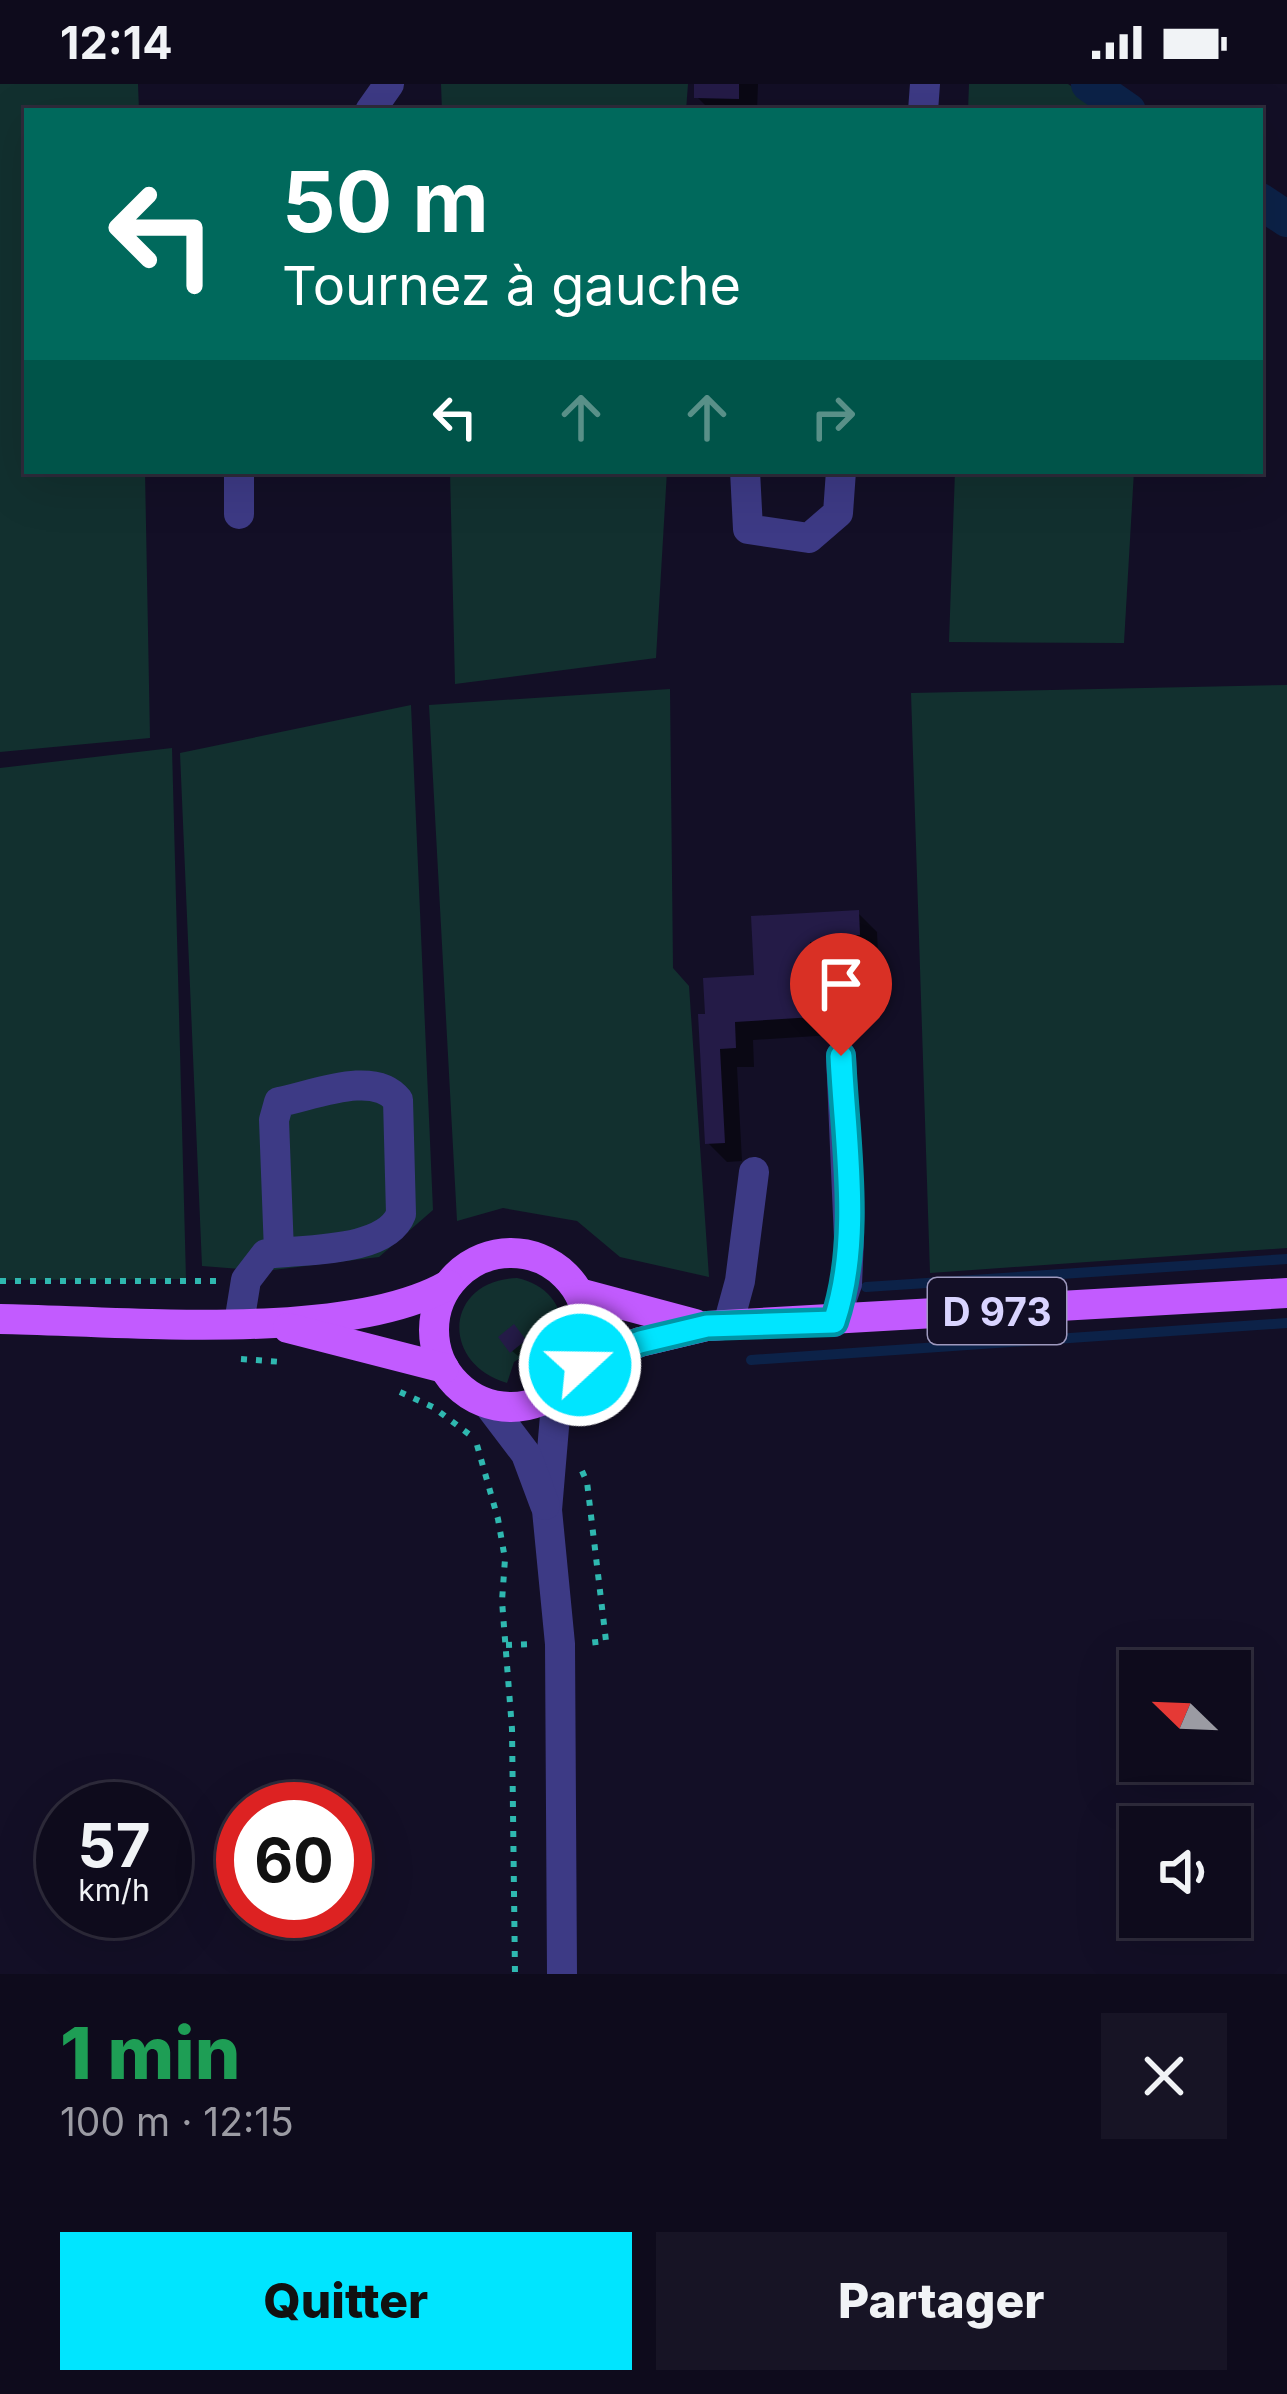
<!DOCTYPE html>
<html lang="fr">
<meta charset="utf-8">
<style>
body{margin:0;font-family:Inter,sans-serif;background:#171425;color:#f1f3f6;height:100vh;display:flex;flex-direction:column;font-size:45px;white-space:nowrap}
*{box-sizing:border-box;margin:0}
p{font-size:39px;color:#9b9ba3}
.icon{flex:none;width:66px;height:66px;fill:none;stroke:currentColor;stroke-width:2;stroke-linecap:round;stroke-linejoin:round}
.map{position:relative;height:1890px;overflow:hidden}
.side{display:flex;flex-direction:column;background:#0e0b1c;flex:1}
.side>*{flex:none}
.guide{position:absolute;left:24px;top:24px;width:1239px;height:366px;border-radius:0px;box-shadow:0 12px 48px #0002,0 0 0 3px #2e2b3b;background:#00695c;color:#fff;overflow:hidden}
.needle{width:78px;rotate:293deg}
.fabs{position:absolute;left:1119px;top:1566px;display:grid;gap:24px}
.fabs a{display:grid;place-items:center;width:132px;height:132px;border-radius:0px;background:#0e0b1c;box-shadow:0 12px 48px #0002,0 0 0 3px #2e2b3b;font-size:60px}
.speed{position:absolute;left:36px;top:1698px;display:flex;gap:24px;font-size:60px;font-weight:700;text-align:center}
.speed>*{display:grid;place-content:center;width:156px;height:156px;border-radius:50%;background:#0e0b1c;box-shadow:0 12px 48px #0002,0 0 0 3px #2e2b3b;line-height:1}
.speed small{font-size:30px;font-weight:400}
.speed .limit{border:18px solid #d22;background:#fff;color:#111}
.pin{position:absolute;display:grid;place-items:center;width:102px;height:102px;color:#fff;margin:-123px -51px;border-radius:50% 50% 50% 0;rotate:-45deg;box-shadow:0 0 12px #0007}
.pin .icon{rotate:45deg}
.me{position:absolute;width:132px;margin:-66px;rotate:69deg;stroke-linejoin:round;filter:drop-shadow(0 0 9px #0008)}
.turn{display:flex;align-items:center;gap:42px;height:252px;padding:0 60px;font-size:54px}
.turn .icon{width:156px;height:156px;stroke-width:2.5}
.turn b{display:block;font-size:84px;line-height:102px}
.lanes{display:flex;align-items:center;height:114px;padding:0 60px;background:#0003;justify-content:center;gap:60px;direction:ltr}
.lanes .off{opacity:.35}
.round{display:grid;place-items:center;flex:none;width:126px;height:126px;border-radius:0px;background:#171425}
.head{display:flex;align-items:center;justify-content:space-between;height:204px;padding:0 60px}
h1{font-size:72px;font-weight:800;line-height:90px;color:#1e9e55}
.primary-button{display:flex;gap:24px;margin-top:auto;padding:24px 60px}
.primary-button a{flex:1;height:138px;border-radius:0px;background:#00e5ff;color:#111;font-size:48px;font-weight:800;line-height:138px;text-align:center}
.primary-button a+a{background:#171425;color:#f1f3f6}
.status{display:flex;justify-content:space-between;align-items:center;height:84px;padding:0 60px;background:#0e0b1c;direction:ltr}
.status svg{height:33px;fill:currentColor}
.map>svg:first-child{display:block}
.green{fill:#12302f}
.shadow{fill:#0007}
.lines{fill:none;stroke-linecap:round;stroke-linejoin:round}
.stream{stroke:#0c2248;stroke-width:10}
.canal{stroke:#0c2248;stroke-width:36}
.building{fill:#241b47}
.path{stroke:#2fb8b0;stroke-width:6;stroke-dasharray:6 9;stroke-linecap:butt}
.minor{stroke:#3d3a85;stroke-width:30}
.major{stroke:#c25bff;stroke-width:30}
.route-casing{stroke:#0095a6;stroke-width:30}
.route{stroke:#00e5ff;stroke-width:21}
.labels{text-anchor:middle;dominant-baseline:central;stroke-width:12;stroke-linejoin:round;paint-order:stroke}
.shield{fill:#130f26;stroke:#9e99be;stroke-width:3}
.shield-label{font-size:39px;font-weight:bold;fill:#d9d4ff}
</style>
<div class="status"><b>12:14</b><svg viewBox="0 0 49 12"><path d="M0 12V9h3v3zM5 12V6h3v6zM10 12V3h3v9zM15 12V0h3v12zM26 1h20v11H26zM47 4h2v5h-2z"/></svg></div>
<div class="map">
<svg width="1287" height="1890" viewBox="0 0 1287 1890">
<rect width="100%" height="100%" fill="#130f26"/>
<g class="green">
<path d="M0,0H138L139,27H27V387H145L150,654L0,668Z"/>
<path d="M441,0H688L686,27H442Z"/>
<path d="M969,0H1068L1109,27H968Z"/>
<path d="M450,387H667L656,574L455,600Z"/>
<path d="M955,387H1134L1124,559L949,558Z"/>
<path d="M1287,601V1164L930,1189L911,609Z"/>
<path d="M670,605L673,884L689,902L709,1193L620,1173L577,1137L503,1124L457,1137L429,621Z"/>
<path d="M411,621L433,1126L379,1173L265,1187L202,1182L180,669Z"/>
<path d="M172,664L186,1195L0,1196V684Z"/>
<path d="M517,1194C550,1201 567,1226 562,1260L538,1263L514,1278L507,1299C439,1279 445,1196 517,1194Z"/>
</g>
<g class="shadow">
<path d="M697,0H758L757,27H711L697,13Z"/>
<path d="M858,829L877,848L878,869L866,870L867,874L828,876L832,951L753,956L754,983H737L742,1077L727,1078L708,1059L701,933L757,894L754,835Z"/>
<path d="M519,1249L530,1263L518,1272L512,1267Z"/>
</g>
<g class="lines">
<g class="stream">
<path d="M866,1203L1287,1175"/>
<path d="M751,1276L1287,1239"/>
</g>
<g class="canal">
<path d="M1089,0L1128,27"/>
<path d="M1260,117L1287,135"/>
</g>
</g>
<g class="building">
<path d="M694,0H739V15L694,14Z"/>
<path d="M859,826L860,851H849V856L810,858L814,933L735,938L736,964L720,965L725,1059L705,1060L698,930H705L703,894L754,891L751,832Z"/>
<path d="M514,1240L526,1256L510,1269L498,1253Z"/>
</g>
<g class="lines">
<g class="path">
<path d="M0,1197H218"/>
<path d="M241,1275L282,1278"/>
<path d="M400,1308L433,1323L470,1351"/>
<path d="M477,1361L498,1435L505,1475L502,1517L512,1645L515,1890"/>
<path d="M582,1387L587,1398L606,1557L588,1559"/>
<path d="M506,1561L533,1560"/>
</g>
<g class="minor">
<path d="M370,27L389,0"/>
<path d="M923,27L925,0"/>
<path d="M745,387L748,445L809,454L838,429L841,387"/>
<path d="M239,430V387"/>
<path d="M834,1238L847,1200L849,1155L841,972"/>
<path d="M239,1239L246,1196L266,1170C303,1165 386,1169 401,1130L398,1016C374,985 312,1012 279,1018L274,1036L279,1168"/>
<path d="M728,1241L740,1197L754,1088"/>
<path d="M557,1308L547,1426L560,1560L562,1890"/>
<path d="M488,1320L526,1370L545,1421"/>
</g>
<g class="major">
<circle cx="511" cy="1246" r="77"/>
<path d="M579,1209L695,1240"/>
<path d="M0,1235C120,1237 346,1259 448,1201"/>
<path d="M288,1244L444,1284"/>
<path d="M580,1281L640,1258L707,1242L1287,1209"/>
</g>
</g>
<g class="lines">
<g class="route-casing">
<path id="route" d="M580,1281L640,1258L707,1242L834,1238C862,1155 845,1058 841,972"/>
</g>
<use href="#route" class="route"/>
</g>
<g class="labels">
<rect class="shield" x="928" y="1194" width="138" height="66" rx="9"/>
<g class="shield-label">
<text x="997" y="1227">D 973</text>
</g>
</g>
</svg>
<div class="fabs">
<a><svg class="needle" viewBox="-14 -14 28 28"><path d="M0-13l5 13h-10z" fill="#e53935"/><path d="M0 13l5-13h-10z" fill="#9b9ba3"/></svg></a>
<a><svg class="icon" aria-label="sound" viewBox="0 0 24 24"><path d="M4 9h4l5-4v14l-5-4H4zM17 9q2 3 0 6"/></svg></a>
</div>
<div class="speed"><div>57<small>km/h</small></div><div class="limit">60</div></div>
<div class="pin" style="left:841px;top:972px;background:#d93025"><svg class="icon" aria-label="arrive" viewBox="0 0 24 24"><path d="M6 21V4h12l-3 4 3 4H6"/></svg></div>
<svg class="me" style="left:580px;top:1281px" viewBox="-20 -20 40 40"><circle r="17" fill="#00e5ff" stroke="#fff" stroke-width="3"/><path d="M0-11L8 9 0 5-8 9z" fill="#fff"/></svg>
<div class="guide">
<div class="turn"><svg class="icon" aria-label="left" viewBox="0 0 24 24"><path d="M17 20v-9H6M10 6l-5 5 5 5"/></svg><div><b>50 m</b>Tournez à gauche</div></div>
<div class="lanes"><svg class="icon" aria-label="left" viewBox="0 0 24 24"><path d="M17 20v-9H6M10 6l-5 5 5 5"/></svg><svg class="icon off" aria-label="ahead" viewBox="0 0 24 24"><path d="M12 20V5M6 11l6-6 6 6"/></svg><svg class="icon off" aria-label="ahead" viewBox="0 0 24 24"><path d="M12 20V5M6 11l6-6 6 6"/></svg><svg class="icon off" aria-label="right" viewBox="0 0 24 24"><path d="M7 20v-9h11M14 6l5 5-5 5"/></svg></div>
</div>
</div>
<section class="side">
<div class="head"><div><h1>1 min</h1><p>100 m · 12:15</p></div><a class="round"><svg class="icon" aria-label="close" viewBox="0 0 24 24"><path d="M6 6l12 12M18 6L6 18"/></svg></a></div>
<div class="primary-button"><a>Quitter</a><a>Partager</a></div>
</section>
